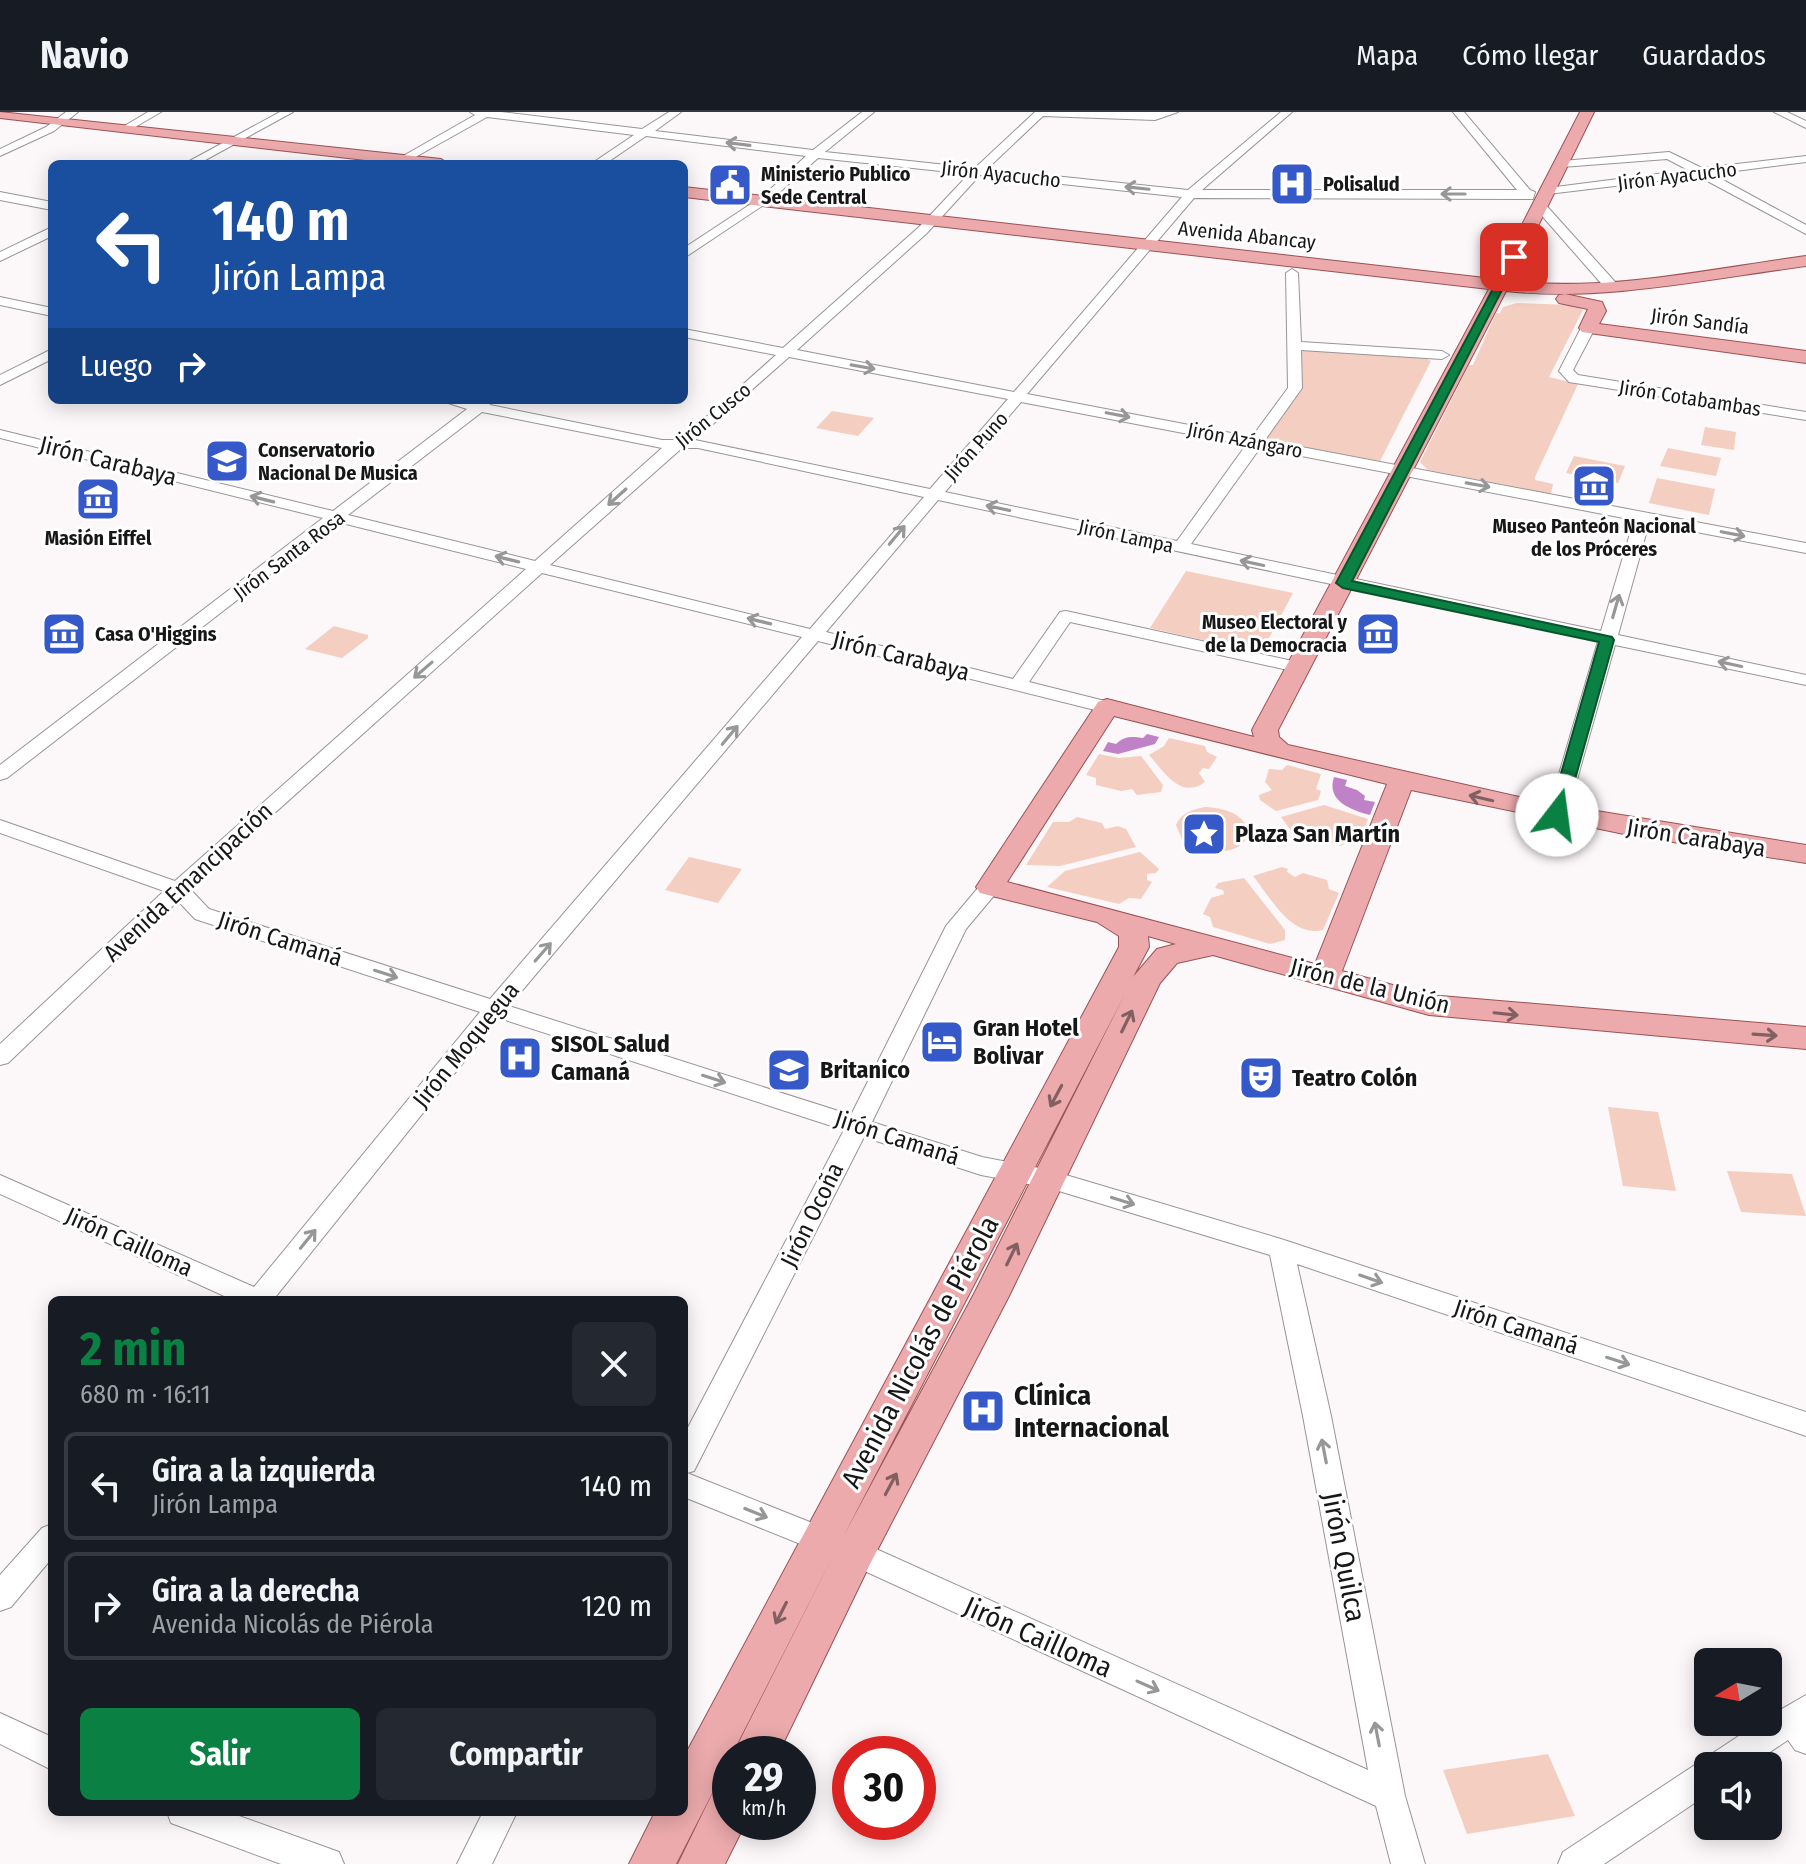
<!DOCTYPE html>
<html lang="es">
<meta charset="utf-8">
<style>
body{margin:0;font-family:"Fira Sans Condensed",sans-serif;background:#242831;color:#f1f3f6;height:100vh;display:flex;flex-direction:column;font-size:30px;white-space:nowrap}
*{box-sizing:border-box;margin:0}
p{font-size:26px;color:#9ea1a6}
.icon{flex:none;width:44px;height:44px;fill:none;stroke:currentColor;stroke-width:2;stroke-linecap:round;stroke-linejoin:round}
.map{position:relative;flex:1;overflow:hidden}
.sheet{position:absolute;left:48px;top:1184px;width:640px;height:520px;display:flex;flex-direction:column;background:#171b24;border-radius:12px;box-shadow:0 4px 20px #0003}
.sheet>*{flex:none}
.guide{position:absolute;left:48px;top:48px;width:640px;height:244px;border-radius:12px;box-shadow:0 4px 20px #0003;background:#1a4fa0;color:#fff;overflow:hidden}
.needle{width:52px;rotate:260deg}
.controls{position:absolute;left:1694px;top:1536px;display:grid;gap:16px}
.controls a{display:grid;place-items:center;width:88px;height:88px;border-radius:12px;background:#171b24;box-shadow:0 4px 20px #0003;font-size:40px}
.speed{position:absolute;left:712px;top:1624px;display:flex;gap:16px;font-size:40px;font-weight:700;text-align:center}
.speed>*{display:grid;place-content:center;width:104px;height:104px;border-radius:50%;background:#171b24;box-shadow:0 4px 20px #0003;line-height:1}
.speed small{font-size:20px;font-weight:400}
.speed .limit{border:12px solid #d22;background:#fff;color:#111}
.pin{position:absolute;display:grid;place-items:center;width:68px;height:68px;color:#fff;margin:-34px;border-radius:16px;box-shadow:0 4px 12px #0006}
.me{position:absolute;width:88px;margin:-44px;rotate:15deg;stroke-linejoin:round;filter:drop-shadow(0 0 6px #0008)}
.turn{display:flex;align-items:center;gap:28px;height:168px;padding:0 32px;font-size:36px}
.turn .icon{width:104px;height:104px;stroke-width:2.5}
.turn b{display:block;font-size:56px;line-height:68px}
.then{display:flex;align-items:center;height:76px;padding:0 32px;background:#0003;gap:16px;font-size:30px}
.round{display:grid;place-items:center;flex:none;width:84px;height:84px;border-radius:12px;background:#242831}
.head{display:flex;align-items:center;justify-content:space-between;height:136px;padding:0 32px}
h1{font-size:48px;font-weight:700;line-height:60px;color:#0b8043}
.primary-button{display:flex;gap:16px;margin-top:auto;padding:16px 32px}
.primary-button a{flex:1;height:92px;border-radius:12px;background:#0b8043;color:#fff;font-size:32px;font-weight:700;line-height:92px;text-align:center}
.primary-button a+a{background:#242831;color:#f1f3f6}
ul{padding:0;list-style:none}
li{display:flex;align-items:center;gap:24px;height:108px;margin:0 16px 12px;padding:0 16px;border:4px solid #363941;border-radius:12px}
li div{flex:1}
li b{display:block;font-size:30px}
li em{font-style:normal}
header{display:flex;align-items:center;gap:48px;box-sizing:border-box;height:112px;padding:0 40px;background:#171b24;border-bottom:2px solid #363941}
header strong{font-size:38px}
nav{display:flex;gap:44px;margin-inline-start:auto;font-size:28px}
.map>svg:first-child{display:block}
.green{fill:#f5cec2}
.water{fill:#bf82c7}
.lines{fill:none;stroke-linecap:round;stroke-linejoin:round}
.minor-casing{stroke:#999495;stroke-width:2}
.major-casing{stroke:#9a5255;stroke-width:2}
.minor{fill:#fff;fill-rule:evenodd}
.major{fill:#ecaaad;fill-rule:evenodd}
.oneway{stroke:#979797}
.oneway2{stroke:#826062}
.route{fill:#0b8043;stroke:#07532c;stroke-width:2}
.labels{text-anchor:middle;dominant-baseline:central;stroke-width:6;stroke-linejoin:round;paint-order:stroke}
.far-poi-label{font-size:20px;font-weight:bold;fill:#181717;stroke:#fff;text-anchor:start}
.far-street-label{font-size:20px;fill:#181717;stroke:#fff}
.street-label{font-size:24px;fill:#181717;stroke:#fff}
.poi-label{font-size:24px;font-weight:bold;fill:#181717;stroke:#fff;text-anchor:start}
.near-street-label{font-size:28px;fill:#181717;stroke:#fff}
.near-poi-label{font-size:28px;font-weight:bold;fill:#181717;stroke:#fff;text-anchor:start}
</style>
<header>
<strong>Navio</strong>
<nav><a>Mapa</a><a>Cómo llegar</a><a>Guardados</a></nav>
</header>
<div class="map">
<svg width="1806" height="1752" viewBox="0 0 1806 1752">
<rect width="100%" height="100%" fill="#fcf7f9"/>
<g class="green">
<path d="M1517,191L1573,193L1583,198L1549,265L1578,272L1535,365V368L1553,372L1551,382L1428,358L1420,350L1469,253H1473L1496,201H1500L1503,195Z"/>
<path d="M1305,238L1421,244L1431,249L1380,349L1265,328L1295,287L1300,273L1299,242Z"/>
<path d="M832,299L874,306L858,324L816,316Z"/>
<path d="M1705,315L1736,320L1734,338L1701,333Z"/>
<path d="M1668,336L1721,346L1716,364L1660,354Z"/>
<path d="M1574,344L1625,354L1618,371L1566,361Z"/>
<path d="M1657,366L1715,377L1709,403L1649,391Z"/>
<path d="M1186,459L1293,481L1261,541L1150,516Z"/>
<path d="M334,514L368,523V526L342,546L305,537Z"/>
<path d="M1169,626L1205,634L1207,640L1217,645L1209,657L1203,656L1199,661L1205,670C1181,688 1164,660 1149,643L1164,634Z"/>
<path d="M1099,642L1119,646L1141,644L1163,673L1161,680L1137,683L1132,677L1121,679L1096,673V666L1086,663Z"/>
<path d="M1287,653L1321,662L1316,677L1321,679L1318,688L1276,699L1260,688L1259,683L1272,678L1265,670L1269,657L1282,658Z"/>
<path d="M1324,693L1368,707L1359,730H1346L1341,734L1316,727L1310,720C1290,722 1295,723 1281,705Z"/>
<path d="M1205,695C1223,696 1241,700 1249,718C1244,749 1200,740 1182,727L1176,713C1182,700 1192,698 1205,695Z"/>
<path d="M1077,705L1102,711L1105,717L1118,714L1126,717L1136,735L1060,754L1026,753L1053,710H1069Z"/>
<path d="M1140,740L1159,757L1156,761L1147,762V768L1152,770L1141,787L1129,786L1119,792L1047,775L1065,759Z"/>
<path d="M689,745L742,757L718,791L665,778Z"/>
<path d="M1282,755L1288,757L1287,760L1295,765L1303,761L1327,768L1329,777L1339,781L1323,818C1291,826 1271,786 1253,764Z"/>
<path d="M1244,766L1285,818V828L1270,832L1213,815L1210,805L1203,802L1211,786L1224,782L1223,778L1215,776L1218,771Z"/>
<path d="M1608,995L1658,1000L1676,1079L1623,1074Z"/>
<path d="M1727,1059L1792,1062L1806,1104L1741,1100Z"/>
<path d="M1548,1642L1575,1704L1467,1722L1443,1658Z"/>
</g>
<g class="water">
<path d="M1147,622L1159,625L1155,632L1118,642L1103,639L1108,630L1116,632C1124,624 1132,624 1143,626Z"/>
<path d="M1334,665L1347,668L1345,674L1357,678L1365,684L1364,688L1375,690L1370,703C1351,698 1326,689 1334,665Z"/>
</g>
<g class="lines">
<g class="minor-casing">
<g id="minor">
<path d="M66,0H78L54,19L0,44V37L46,15Z"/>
<path d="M148,0H161L130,18L121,16Z"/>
<path d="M280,0H293L198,52H184Z"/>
<path d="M470,0H501L642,17L669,0H681L655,19L813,38L862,0H874L825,40L975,56L1035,0H1178L1155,8L1043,4L987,57L1188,78L1281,0H1292L1202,78H1517L1453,0H1464L1530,78L1535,80L1533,87L1194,86L1027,282L1252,325L1288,276L1286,161L1292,157L1298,161L1301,230L1442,239L1449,243L1442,247L1301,238L1302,276L1265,328L1806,431V441L1649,411L1618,523L1806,563V573L1615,533L1567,703L1557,709L1547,703L1598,529L938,388L826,520L1013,567L1060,500L1066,499L1297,550L1306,555L1297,560L1070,510L1029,570L1113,591L1116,595L1107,601L818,529L509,894L851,1003L946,814L983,770H997L1000,775L997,780L966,817L872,1010L982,1045L1049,1058L1281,1127L1806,1300V1324L1297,1152L1331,1304L1405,1684L1425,1752H1391L1376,1694L845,1450L684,1385V1323L844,1018L499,906L273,1188H233L0,1082V1063L254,1175L480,900L195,807L178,789L8,951L0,953V932L164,779L0,721V708L175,769L526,457L338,410L7,666L0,668V653L323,406L0,326V318L333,399L467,297L439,288H489L490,293L662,328H675L695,315L776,243L684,225V217L783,236L919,115L969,62L818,46L771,88L684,146V136L763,84L806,44L646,24L605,52H591L634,23L487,5L403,52H389L475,3ZM980,63L1182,85L1014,280L797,238L927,121ZM789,245L1008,287L930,377L695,328ZM1021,290L1246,333L1177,429L945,380ZM482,300L662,336L535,449L348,403ZM682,336H698L924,385L810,517L550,453ZM1260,336L1634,408L1601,519L1191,432ZM542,461L802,525L490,887L209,797L190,777ZM864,1025L981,1063L1049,1076L1270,1143L1303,1304L1368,1658L865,1432L687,1361L694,1359Z"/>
<path d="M1774,0H1787L1806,9V16Z"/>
<path d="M1669,40L1702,56L1806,44V50L1712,62L1806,113V122L1698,64L1548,82L1542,79L1548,76L1688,58L1667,47L1562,55L1556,52L1562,49Z"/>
<path d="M0,80L52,90V98L0,88Z"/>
<path d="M1536,91H1544L1617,172V178H1607L1536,97Z"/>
<path d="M52,115V124L0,149V140Z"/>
<path d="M0,185L52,196V204L0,193Z"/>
<path d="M1588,212L1595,216L1573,258L1578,263L1806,300V308L1569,270L1559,259L1581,216Z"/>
<path d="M52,237V247L0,273V263Z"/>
<path d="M52,1412V1446L11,1495L0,1499V1463L42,1416Z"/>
<path d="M1806,1583V1642L1795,1638L1788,1628L1749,1654H1708V1682L1604,1752H1558L1563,1740L1760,1610H1768V1605Z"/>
<path d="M0,1601L52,1625V1658L0,1632Z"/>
<path d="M167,1700H228L339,1740L344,1752H281L171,1711Z"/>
<path d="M483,1700H517L492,1752H457Z"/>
</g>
</g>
<g class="major-casing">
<g id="major">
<path d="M0,0L441,47L449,52H400L0,6Z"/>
<path d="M1580,0H1594L1511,169C1608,180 1709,157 1806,144V154C1707,167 1605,190 1506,179L1278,618L1279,625L1288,633L1541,690L1806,733V751L1629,723L1411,678L1342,859L1429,883L1806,915V937L1429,903L1213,843L1177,851L1160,871L1009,1184L869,1454L778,1642H733L834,1442L676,1752H629L655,1700H684V1645L1119,835V824L1097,810L980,781L976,775L1098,590L1107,587L1254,625L1252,618L1489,177L684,85V75L1494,167ZM1114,604L1387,672L1315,852L1007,770ZM1148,824L1176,832L1157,837L1133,865L1149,835ZM1125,882L975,1180L843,1425Z"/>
<path d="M1565,182L1602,190L1606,199L1599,212L1806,239V251L1582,220L1579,216L1588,197L1559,191L1556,187L1559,183Z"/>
<path d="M730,1672V1710H746L725,1752H678L714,1678Z"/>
</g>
</g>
<use href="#minor" class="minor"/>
<use href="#major" class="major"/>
</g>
<defs><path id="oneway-shaft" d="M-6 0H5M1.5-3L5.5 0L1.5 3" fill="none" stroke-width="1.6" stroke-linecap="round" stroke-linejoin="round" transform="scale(2)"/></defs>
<g class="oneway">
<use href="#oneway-shaft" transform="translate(738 32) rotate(-173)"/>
<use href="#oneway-shaft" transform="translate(1137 76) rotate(-174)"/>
<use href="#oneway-shaft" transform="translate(1453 82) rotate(-180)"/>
<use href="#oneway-shaft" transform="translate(863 255) rotate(10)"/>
<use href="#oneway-shaft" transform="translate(1118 303) rotate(11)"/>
<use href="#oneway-shaft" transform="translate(1478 373) rotate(10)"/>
<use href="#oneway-shaft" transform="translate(617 385) rotate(138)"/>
<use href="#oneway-shaft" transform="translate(262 387) rotate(-166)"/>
<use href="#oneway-shaft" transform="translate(998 396) rotate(-168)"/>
<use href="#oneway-shaft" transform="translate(1733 422) rotate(11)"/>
<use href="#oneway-shaft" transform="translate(897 423) rotate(-50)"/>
<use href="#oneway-shaft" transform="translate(507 447) rotate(-166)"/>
<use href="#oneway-shaft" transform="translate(1252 451) rotate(-168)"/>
<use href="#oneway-shaft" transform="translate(1616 494) rotate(-74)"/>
<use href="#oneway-shaft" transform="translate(759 509) rotate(-166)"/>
<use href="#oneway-shaft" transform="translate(1730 552) rotate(-168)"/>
<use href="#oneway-shaft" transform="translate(423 558) rotate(139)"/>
<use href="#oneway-shaft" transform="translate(730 623) rotate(-50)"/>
<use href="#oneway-shaft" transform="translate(543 840) rotate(-49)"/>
<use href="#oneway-shaft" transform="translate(386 862) rotate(18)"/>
<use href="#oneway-shaft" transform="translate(714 967) rotate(18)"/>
<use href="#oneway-shaft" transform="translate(1123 1089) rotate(17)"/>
<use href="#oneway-shaft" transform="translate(308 1127) rotate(-51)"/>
<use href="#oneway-shaft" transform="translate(1371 1167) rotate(19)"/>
<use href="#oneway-shaft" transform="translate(1618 1249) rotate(18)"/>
<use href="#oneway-shaft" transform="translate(1324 1339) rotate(-101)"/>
<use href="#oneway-shaft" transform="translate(756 1401) rotate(22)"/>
<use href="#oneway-shaft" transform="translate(1148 1574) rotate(24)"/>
<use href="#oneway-shaft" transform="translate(1377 1622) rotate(-101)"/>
</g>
<g class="oneway2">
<use href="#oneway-shaft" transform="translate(1481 686) rotate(-167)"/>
<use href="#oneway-shaft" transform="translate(1506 902) rotate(6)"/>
<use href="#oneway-shaft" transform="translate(1127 909) rotate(-64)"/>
<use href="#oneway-shaft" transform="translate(1765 923) rotate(4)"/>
<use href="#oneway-shaft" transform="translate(1056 984) rotate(118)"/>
<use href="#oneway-shaft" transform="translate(1012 1142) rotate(-64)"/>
<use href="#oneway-shaft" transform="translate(891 1372) rotate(-62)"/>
<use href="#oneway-shaft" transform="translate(781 1501) rotate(117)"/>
</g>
<path class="route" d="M1511,143L1519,145L1352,469L1612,525L1614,528L1565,703L1557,708L1549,703L1599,530L1343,476L1336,471Z"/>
<defs>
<g id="hospital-square" transform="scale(2.3)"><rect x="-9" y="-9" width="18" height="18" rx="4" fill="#3659ca" stroke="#fff"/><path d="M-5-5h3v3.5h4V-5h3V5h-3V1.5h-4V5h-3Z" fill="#fff"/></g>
<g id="civic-square" transform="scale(2.3)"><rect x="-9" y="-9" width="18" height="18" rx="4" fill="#3659ca" stroke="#fff"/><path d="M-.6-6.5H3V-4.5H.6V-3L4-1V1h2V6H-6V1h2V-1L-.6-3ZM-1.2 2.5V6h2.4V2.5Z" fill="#fff"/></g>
<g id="university-square" transform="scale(2.3)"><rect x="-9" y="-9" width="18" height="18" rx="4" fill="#3659ca" stroke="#fff"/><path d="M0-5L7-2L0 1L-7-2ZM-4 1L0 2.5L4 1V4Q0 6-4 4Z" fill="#fff"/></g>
<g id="museum-square" transform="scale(2.3)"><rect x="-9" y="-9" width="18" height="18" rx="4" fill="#3659ca" stroke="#fff"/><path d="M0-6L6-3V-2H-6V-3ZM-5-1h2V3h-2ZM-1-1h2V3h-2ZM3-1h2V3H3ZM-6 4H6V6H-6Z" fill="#fff"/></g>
<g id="sight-square" transform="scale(2.3)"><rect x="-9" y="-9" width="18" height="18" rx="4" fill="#3659ca" stroke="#fff"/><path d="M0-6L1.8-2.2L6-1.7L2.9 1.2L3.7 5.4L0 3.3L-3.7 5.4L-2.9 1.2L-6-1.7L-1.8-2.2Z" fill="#fff"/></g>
<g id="hotel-square" transform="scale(2.3)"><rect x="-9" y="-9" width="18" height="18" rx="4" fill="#3659ca" stroke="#fff"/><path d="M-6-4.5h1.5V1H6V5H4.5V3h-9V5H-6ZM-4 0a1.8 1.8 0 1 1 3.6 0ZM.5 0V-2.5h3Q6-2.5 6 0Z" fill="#fff"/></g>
<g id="theatre-square" transform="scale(2.3)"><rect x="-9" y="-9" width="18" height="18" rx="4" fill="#3659ca" stroke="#fff"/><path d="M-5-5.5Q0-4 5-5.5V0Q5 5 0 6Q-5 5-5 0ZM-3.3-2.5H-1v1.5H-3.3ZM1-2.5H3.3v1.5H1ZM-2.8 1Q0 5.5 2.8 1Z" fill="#fff"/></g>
</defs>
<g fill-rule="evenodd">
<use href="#hospital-square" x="1292" y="72"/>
<use href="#civic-square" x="730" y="73"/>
<use href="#university-square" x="227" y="349"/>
<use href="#museum-square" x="1594" y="374"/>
<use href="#museum-square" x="98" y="387"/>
<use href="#museum-square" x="64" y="522"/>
<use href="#museum-square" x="1378" y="522"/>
<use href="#sight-square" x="1204" y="722"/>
<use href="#hotel-square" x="942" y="930"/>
<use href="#hospital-square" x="520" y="946"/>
<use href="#university-square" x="789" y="958"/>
<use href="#theatre-square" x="1261" y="966"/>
<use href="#hospital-square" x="983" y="1299"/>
</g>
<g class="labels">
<g class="far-poi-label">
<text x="761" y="62">Ministerio Publico<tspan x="761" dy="23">Sede Central</tspan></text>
<text x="1323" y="72">Polisalud</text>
<text x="258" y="338">Conservatorio<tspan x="258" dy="23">Nacional De Musica</tspan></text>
<text x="1594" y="414" text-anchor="middle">Museo Panteón Nacional<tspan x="1594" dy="23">de los Próceres</tspan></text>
<text x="98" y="426" text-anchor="middle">Masión Eiffel</text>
<text x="1347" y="510" text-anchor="end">Museo Electoral y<tspan x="1347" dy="23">de la Democracia</tspan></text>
<text x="95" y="522">Casa O'Higgins</text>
</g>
<g class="far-street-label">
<text transform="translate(1001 62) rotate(6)">Jirón Ayacucho</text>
<text transform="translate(1677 64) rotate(-7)">Jirón Ayacucho</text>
<text transform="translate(1247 123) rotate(6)">Avenida Abancay</text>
<text transform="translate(1700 209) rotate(7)">Jirón Sandía</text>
<text transform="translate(1690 286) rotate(9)">Jirón Cotabambas</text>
<text transform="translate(713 303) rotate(-39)">Jirón Cusco</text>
<text transform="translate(1245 328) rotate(11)">Jirón Azángaro</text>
<text transform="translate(976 334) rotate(-48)">Jirón Puno</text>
<text transform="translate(1126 424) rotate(12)">Jirón Lampa</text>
<text transform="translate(289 443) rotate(-37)">Jirón Santa Rosa</text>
</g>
<g class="street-label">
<text transform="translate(108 349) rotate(14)">Jirón Carabaya</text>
<text transform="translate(901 544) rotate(14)">Jirón Carabaya</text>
<text transform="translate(1696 726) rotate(9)">Jirón Carabaya</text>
<text transform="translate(188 770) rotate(-43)">Avenida Emancipación</text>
<text transform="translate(280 827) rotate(18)">Jirón Camaná</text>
<text transform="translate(1370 874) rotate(14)">Jirón de la Unión</text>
<text transform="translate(466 933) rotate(-51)">Jirón Moquegua</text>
<text transform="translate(897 1026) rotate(18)">Jirón Camaná</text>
<text transform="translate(812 1103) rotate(-64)">Jirón Ocoña</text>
<text transform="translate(129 1130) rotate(24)">Jirón Cailloma</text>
<text transform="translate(1516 1215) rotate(18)">Jirón Camaná</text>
</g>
<g class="poi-label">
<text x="1235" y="722">Plaza San Martín</text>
<text x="973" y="916">Gran Hotel<tspan x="973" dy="28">Bolivar</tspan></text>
<text x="551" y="932">SISOL Salud<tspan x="551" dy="28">Camaná</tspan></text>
<text x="820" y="958">Britanico</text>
<text x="1292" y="966">Teatro Colón</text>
</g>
<g class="near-street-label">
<text transform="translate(920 1240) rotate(-62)">Avenida Nicolás de Piérola</text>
<text transform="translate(1344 1445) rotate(79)">Jirón Quilca</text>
<text transform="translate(1038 1525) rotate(24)">Jirón Cailloma</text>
</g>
<g class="near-poi-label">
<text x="1014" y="1283">Clínica<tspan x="1014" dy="32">Internacional</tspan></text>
</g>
</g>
</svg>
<div class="controls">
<a><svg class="needle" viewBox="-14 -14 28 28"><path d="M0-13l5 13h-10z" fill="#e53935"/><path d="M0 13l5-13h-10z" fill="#9ea1a6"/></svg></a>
<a><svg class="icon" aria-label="sound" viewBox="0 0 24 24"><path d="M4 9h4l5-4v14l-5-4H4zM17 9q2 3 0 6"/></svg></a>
</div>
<div class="speed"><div>29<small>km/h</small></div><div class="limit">30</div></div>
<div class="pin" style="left:1514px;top:145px;background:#d93025"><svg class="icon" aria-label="arrive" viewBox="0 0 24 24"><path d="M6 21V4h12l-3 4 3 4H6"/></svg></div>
<svg class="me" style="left:1557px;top:703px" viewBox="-20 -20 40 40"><circle r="19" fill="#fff"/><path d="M0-13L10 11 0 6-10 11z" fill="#0b8043"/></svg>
<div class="guide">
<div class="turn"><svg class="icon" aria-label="left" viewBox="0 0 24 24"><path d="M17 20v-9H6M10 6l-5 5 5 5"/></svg><div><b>140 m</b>Jirón Lampa</div></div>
<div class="then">Luego<svg class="icon" aria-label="right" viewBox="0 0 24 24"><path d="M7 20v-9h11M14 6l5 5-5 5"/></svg></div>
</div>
<section class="sheet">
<div class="head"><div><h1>2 min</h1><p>680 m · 16:11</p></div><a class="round"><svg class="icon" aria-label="close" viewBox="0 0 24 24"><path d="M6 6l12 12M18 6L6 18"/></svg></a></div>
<ul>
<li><svg class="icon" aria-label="left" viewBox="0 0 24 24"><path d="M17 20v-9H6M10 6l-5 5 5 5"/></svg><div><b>Gira a la izquierda</b><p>Jirón Lampa</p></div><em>140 m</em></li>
<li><svg class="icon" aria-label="right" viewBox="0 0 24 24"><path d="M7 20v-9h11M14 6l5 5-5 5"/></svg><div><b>Gira a la derecha</b><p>Avenida Nicolás de Piérola</p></div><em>120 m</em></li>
</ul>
<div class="primary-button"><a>Salir</a><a>Compartir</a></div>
</section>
</div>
